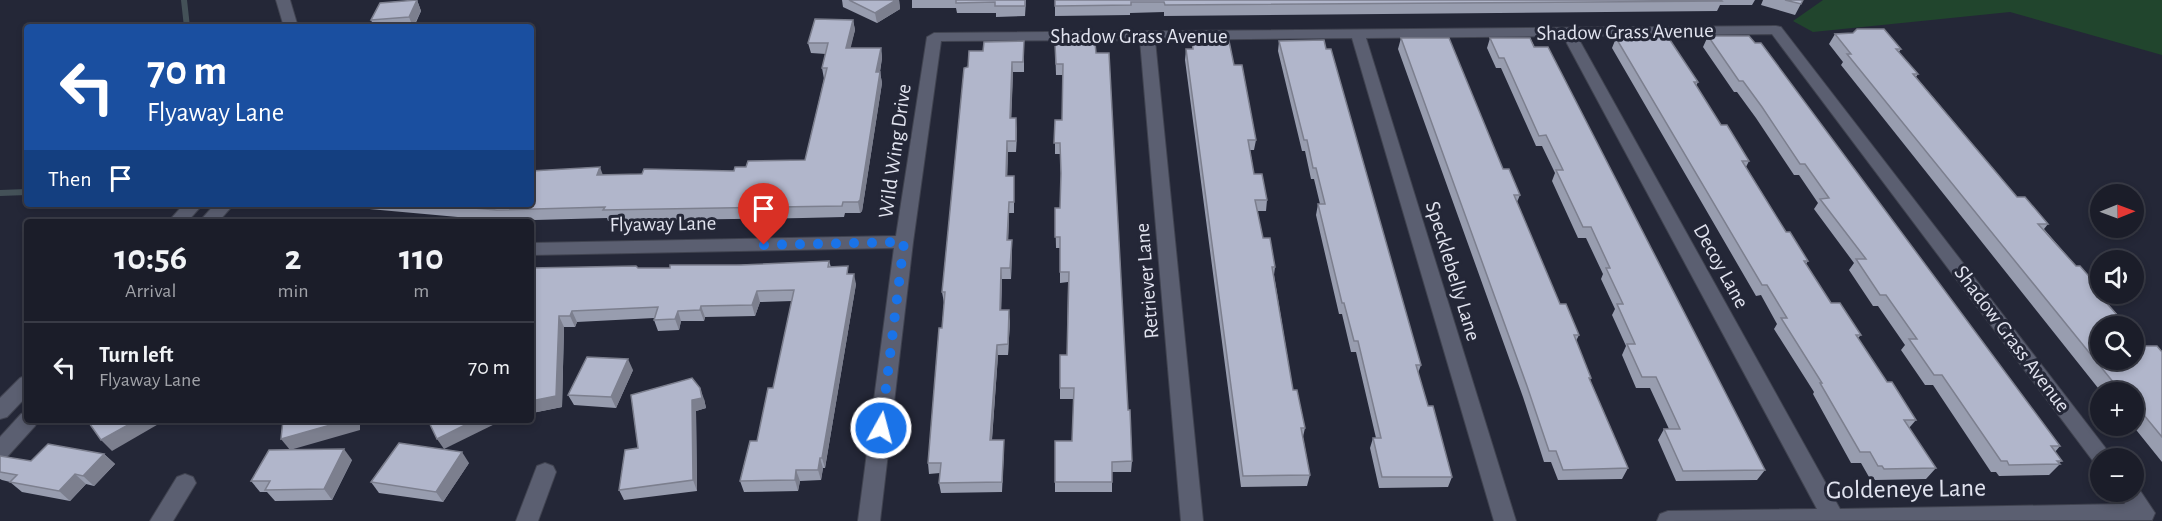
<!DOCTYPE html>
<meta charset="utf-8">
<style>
body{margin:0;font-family:"Alegreya Sans",sans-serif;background:#282a35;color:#f1f3f6;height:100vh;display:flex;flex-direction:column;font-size:22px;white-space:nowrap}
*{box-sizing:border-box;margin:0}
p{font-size:20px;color:#a0a2a8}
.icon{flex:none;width:33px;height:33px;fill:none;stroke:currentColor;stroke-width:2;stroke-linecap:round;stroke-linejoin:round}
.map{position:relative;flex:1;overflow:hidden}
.drawer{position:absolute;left:24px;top:219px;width:510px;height:204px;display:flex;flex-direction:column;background:#1b1d29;border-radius:6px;box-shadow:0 3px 9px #0003,0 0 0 2px #393b46}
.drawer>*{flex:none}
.top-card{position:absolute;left:24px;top:24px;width:510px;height:183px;border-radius:6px;box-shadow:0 3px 9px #0003,0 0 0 2px #393b46;background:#1a4fa0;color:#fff;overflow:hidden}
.needle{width:39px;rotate:89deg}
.controls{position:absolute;left:2090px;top:184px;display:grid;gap:12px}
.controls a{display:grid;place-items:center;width:54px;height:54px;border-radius:50%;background:#1b1d29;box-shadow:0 3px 9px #0003,0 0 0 2px #393b46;font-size:30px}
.pin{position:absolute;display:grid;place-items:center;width:51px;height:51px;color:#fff;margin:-62px -26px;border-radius:50% 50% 50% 0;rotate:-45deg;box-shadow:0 0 6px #0007}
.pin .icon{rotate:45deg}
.me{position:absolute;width:66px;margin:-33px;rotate:7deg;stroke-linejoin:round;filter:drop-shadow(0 0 4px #0008)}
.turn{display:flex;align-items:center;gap:21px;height:126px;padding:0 24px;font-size:27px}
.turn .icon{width:78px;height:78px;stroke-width:2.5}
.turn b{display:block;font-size:42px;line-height:51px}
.then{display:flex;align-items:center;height:57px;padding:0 24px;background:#0003;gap:12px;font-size:22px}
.eta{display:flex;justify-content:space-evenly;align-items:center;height:102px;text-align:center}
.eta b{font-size:36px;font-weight:600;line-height:42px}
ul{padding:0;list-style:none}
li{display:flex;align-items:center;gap:18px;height:90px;padding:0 24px;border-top:2px solid #393b46}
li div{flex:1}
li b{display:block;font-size:22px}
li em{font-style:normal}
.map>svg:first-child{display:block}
.green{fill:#21452d}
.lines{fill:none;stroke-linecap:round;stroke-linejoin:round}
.stream{stroke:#445158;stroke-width:6}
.street-casing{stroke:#404350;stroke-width:2}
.secondary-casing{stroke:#404350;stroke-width:2}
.street{fill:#5b5f71;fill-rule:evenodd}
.secondary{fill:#5b5f71;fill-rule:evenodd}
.wall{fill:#989daf}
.shaded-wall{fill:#7c7f8e}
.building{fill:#b1b6cb;stroke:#7c7f8e;stroke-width:1.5}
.route{stroke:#1a73e8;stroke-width:10;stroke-dasharray:0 18}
.labels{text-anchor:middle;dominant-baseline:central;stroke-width:6;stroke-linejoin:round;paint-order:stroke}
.street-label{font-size:21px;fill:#e1e3ef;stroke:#242737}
.near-street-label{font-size:26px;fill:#e1e3ef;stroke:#242737}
</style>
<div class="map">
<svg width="2162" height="521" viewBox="0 0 2162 521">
<rect width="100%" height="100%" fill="#242737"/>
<path class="green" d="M1823,0H2162V55L2010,12L1813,32L1793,21Z"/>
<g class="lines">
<g class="stream">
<path d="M184,0L187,27"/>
<path d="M0,193L27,192"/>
</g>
<g class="street-casing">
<g id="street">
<path d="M1776,26L1781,27L2114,459H2100V467L2096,465L1772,34L1577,36L1840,509L2125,504L2118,492H2133V484L2137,486L2155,513L2152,520L1657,521L1660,514L1668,511L1817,509L1563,36L1366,38L1516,521H1494L1352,38L1155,40L1203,521H1181L1140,40L941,41L913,242L880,521H858L894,248L531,255V243L896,236L927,37L934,33Z"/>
<path d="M215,204H234L218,222H199Z"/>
<path d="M27,412V420H38L35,426L7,457L0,460V437L21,414Z"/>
<path d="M545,463L553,466L556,472L538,521H516L537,466Z"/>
<path d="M185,474L193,477L196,483L173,521H150L177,477Z"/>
</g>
</g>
<g class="secondary-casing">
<g id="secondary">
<path d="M276,0H290L298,27H284Z"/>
<path d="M184,204H203L187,222H168Z"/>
<path d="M27,375V396L7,417L0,419V398L20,378Z"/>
</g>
</g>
<use href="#street" class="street"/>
<use href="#secondary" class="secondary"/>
</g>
<g class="wall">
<path d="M417,0L421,11L414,27H374L371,20Z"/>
<path d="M842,0H899L900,9L877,23L843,7Z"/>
<path d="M912,0H1026L1025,16L996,17V13H957L956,8H912Z"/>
<path d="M1055,0H1755L1752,5H1720L1717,11L1164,16V12L1130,13V15L1055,16Z"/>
<path d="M1763,0H1803L1795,15L1761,5Z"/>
<path d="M853,20L855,30L850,48H881L882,58L880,72L882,83L862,211L860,213H845L844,217L803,218L608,221L607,218L502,221L314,204H531L603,175L734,171L746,167L805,160L824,79L822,68L826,54L811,53L808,43Z"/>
<path d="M1835,34L1901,49L1899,52L1918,74L1916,77L2017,197L2048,224L2044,229L2076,266L2106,296L2104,299L2144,346L2162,352V462L2133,426V393H2102L1841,65L1843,62L1829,44Z"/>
<path d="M1708,36L2060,446L2055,452L2062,461L2059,463L2060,464L2049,475L1999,476L1996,472H1991L1933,385H1925L1901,350L1905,345L1878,306H1873L1849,270L1854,263L1814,209L1818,203L1799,175H1794L1756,118L1737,92H1734L1703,47Z"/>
<path d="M1401,38L1503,169L1520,195L1517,202L1560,304L1579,335L1576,341L1591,378L1590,380L1628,468L1622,479L1558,480L1551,462H1544L1523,397L1398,49Z"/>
<path d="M1490,38H1530L1765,470L1757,480L1676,481L1658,440L1664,429H1669L1650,388H1636L1622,355L1626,346L1612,315L1615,309L1601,279L1603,274L1586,238H1578L1552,181L1555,173L1542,146H1536L1501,68H1496L1487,48Z"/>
<path d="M1616,38L1698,82L1696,86L1721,125L1749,161L1746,167L1786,232L1808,261L1806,264L1831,303L1861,335L1858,338L1887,382L1916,420L1909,428L1936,468L1926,479L1875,480L1873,477H1869L1861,463H1851L1813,394L1814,392L1774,329L1777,324L1761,295L1756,296L1612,48Z"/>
<path d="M1024,41V72H1013L1011,118L1017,129L1016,152H1008L1007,176H1014V213H1009L1008,240L1012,251L1011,279H1002L1001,310L1010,321L1008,355H998L992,440H1004V450L1002,492L941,493L939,483L940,473L929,474L928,463L942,328L944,303L942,292L968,67L983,51Z"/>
<path d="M1192,41L1234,65L1256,140L1254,150H1250L1254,174L1267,200L1266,211H1257L1263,238L1275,267L1274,275L1293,390L1305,428L1303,437L1310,475L1307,486L1241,487L1185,60L1186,49H1192Z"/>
<path d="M1279,41L1326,49L1421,365L1418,373L1428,406L1452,477L1448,487L1379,488L1370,448L1373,438H1376L1356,352H1351L1342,314H1339L1316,215L1318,204H1320L1314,179H1311L1305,151H1302L1278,51Z"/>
<path d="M1095,43L1128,410L1132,461L1131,472H1112V492H1055V482L1072,441L1074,399H1060V355H1067L1068,282L1060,283V248H1056L1055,208H1060L1061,177L1060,154H1055V120H1062L1063,75H1056L1055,44Z"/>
<path d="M829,261L831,267L849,274L856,284L825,468H823L821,480L800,481L798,491L744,492L740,481L757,441L773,388L792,301L760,302L755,316L705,317L704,321H681L679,330L658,331L654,320V318L577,322L575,327H564L562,407L532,413L531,411V268H670Z"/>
<path d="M633,370L616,408L574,405L568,395Z"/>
<path d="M704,399L706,408L696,411L697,491L624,500L619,490L638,448Z"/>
<path d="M104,454L115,464L94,486L86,484L70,501L22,492L10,482L2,480L0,479V456L31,461Z"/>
<path d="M352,460L332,500L275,501L267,492H260L251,481Z"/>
<path d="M469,463L443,502L379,493L371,482Z"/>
</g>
<g class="shaded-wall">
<path d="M417,0L421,11L413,27L409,17Z"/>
<path d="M896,0H899L900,9L877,23L875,13Z"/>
<path d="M853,20L855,30L848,59L846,48Z"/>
<path d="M881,48L882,58L878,83L876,72Z"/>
<path d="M1012,62L1013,72L1011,129L1010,118Z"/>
<path d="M880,72L882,83L862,211L860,213L858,202Z"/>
<path d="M1016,118L1017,129L1016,152Z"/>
<path d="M1007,141L1008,152L1007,187L1006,176Z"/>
<path d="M600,167L604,178L597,175Z"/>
<path d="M1009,202V213L1008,251L1007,240Z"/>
<path d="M1012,240V251L1011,279L1010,268Z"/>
<path d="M1001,268L1002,279L1001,321L1000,310Z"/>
<path d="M854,274L856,284L825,468L822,458Z"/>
<path d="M757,291L760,302L755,316L752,305Z"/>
<path d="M701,306L705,317L704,321L700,310Z"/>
<path d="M1009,310L1010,321L1008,355V344Z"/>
<path d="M572,311L577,322L575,327L570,316Z"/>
<path d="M678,311L681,321L679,330L675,319Z"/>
<path d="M559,316L564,327L562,407L532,413L531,411V401Z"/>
<path d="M997,345L998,355L991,451L990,440Z"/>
<path d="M628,359L633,370L616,408L611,397Z"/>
<path d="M700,388L704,399L706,408L696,411L697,491L693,480L692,400Z"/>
<path d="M137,420H161L162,422L112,451L101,440Z"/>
<path d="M348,420H360V430L290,450L281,439Z"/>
<path d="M475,420H503L444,449L437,439Z"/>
<path d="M344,449L352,460L332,500L324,489Z"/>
<path d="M462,452L469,463L443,502L436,492Z"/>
<path d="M104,454L115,464L94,486L83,476Z"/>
<path d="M820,458L823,468L821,480L818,470Z"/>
<path d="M796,470L800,481L798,491L795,480Z"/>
<path d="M75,474L86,484L70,501L59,491Z"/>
</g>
<g class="building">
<path d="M417,0L409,17L371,20L380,3Z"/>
<path d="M849,0H896L875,13Z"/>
<path d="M956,0H1025V6H995V2L956,3Z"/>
<path d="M1055,0H1721L1722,1L1165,5L1164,2H1131V5L1055,6Z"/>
<path d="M1785,0H1803L1801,4Z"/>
<path d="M815,19L853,20L846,48H881L876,72H880L860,200L858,202H843L842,206L603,210L605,207L497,210L426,204H531V171L600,167L597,175L642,174L644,169L734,171L735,167H746L748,161L805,160L827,68H822L828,43H808Z"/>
<path d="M1857,29H1884L1901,49H1896L1918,74H1913L2017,197H2025L2048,224H2038L2076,266H2080L2100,289V294H2104L2106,296L2101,297L2128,327H2100V360H2133V333L2144,346H2157L2162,352V437L2139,409L2135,410L2133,407V393H2122L1847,54H1851L1835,34L1853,33Z"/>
<path d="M1708,36H1749L1755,43H1761L2060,446H2051L2062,461H2057L2060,464L2009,465L2007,461H2001L1942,375H1934L1909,339H1917L1886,295H1880L1856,259H1866L1820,199L1829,198L1805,164H1800L1762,107L1743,81H1739Z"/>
<path d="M1668,37L1698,82H1694L1721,125H1727L1749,161H1742L1786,232H1790L1808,261H1804L1831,303H1840L1861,335H1856L1887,382H1892L1916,420H1904L1936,468L1884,469L1882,466H1878L1870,452H1860L1820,383H1822L1781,318H1787L1767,285H1762L1616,38Z"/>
<path d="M1401,38H1449L1503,169H1509L1520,195H1514L1560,304H1566L1579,335H1574L1591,378H1589L1628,468L1563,470L1556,451H1549L1527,386Z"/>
<path d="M1490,38H1530L1534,47H1548L1765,470L1683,471L1664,429H1680L1656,377H1642L1627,344H1635L1617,304H1623L1606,268H1610L1591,227H1583L1556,170H1563L1546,135L1539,136L1504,58H1499Z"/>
<path d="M1324,40L1326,49H1331L1421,365H1416L1428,406H1433L1452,477H1382L1373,438H1381L1358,341H1354L1344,303H1342L1318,204H1325L1316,168H1313L1307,140H1304L1279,41Z"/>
<path d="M1024,41L1023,62H1012L1010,118H1016V141H1007L1006,176H1014V202H1009L1007,240H1012L1010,268H1001L1000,310H1009L1008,344L997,345L990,440H1004L1002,482L939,483L941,463H928L939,328H942L945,292H942L964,68L968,67L969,51H983L984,42Z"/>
<path d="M1192,41H1229L1234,65H1242L1256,140H1248L1254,174H1262L1267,200H1255L1263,238H1270L1275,267H1272L1293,390H1297L1305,428H1301L1310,475L1243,476L1186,49H1193Z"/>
<path d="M1095,43L1096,53H1109L1128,410H1130L1132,461L1112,462V482H1055V441H1072L1074,388H1060V355H1067L1069,272H1060V237H1055V208H1060L1061,173L1060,143H1054L1055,120H1062L1063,64H1056L1055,44Z"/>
<path d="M829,261L828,267L848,266L847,274H854L822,458H820L818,470H796L795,480L740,481L750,441H757L768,388H773L794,290L757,291L752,305L701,306L700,310L678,311L675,319L654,320L658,307L572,311L570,316H559L556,396L531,401V268L636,266L638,268H670V265H741Z"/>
<path d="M587,357L628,359L611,397L568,395Z"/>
<path d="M692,378L700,388L702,398L692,400L693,480L619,490L625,450L638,448L631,395Z"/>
<path d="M87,420H137L101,440Z"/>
<path d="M283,420H348L281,439Z"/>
<path d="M428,420H475L437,439Z"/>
<path d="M399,443L462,452L436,492L371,482Z"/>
<path d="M48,444L104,454L83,476L75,474L59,491L10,482L17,475L0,472V456L31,461Z"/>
<path d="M344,449L324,489L265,490L270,481H251L269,450Z"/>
</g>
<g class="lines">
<path class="route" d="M764,245L904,242L881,428"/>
</g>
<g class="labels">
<g class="street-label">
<text transform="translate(1625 32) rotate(-1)">Shadow Grass Avenue</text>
<text x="1139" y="36">Shadow Grass Avenue</text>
<text transform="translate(895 151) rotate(-82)">Wild Wing Drive</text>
<text transform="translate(663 224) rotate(-1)">Flyaway Lane</text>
<text transform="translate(1721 266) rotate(61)">Decoy Lane</text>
<text transform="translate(1453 271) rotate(73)">Specklebelly Lane</text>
<text transform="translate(1147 281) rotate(-95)">Retriever Lane</text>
<text transform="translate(2012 339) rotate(53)">Shadow Grass Avenue</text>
</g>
<g class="near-street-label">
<text transform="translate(1906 489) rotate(-1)">Goldeneye Lane</text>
</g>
</g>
</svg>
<div class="controls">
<a><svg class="needle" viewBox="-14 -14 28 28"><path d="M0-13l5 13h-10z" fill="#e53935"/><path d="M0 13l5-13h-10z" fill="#a0a2a8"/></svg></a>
<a><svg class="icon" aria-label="sound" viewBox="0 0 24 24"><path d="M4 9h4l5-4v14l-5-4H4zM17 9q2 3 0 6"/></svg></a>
<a><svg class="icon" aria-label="search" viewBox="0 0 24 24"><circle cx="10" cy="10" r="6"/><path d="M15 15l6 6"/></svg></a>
<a>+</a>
<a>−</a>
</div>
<div class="pin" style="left:764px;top:245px;background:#d93025"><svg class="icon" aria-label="arrive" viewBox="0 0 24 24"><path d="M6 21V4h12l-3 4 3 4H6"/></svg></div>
<svg class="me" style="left:881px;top:428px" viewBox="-20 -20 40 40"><circle r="17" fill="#1a73e8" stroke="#fff" stroke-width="3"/><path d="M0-11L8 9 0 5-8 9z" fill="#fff"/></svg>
<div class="top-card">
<div class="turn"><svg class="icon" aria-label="left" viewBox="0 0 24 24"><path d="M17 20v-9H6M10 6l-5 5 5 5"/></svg><div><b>70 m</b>Flyaway Lane</div></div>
<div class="then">Then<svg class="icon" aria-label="arrive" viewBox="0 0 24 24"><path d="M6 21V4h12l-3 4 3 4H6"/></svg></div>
</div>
<section class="drawer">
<div class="eta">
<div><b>10:56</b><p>Arrival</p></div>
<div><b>2</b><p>min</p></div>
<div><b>110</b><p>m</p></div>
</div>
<ul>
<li><svg class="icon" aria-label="left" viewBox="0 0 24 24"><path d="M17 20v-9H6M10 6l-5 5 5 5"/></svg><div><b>Turn left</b><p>Flyaway Lane</p></div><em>70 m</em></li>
</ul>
</section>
</div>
